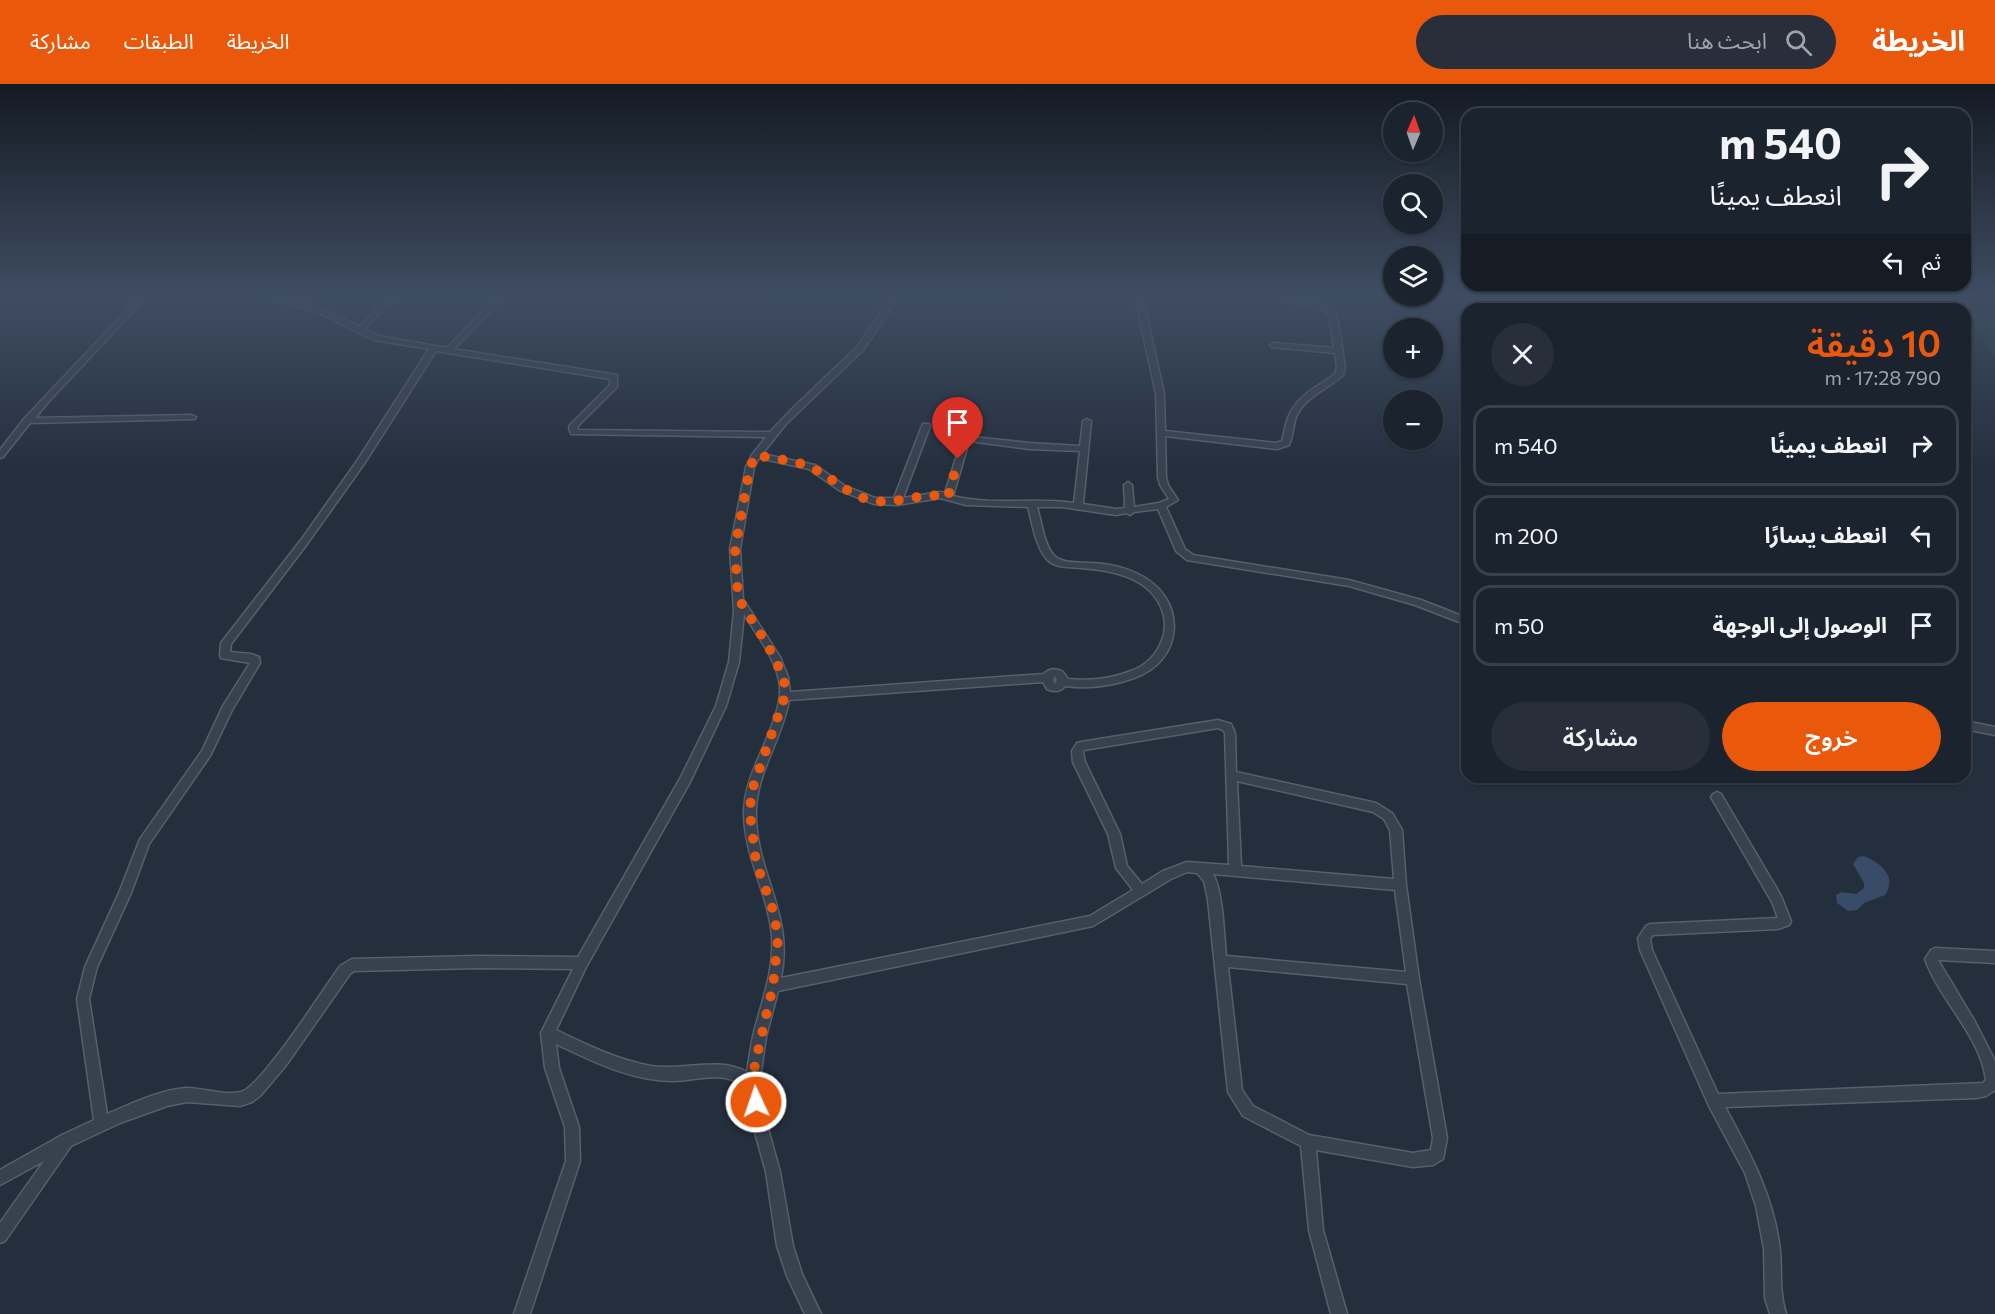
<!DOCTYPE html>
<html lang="ar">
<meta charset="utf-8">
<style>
body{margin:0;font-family:Commissioner,"Noto Sans Arabic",sans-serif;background:#282f3a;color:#f1f3f6;direction:rtl;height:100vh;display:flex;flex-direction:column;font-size:22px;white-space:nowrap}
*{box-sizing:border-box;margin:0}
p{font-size:20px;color:#a0a4aa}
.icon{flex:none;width:33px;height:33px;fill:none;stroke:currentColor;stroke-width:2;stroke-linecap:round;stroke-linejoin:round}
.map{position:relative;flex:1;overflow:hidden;direction:ltr}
.panel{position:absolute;left:1461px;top:219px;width:510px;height:480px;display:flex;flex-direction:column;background:#1b232e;border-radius:18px;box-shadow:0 2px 4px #0004,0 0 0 2px #39404a;direction:rtl}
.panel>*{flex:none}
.top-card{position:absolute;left:1461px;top:24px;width:510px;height:183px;border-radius:18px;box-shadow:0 2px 4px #0004,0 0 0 2px #39404a;direction:rtl;background:#1b232e;color:#f1f3f6;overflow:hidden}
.needle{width:39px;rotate:2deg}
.tools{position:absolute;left:1383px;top:18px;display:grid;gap:12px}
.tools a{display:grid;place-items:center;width:60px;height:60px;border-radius:50%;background:#1b232e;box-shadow:0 2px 4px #0004,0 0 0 2px #39404a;font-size:30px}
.pin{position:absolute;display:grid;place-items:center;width:51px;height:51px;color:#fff;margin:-62px -26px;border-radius:50% 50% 50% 0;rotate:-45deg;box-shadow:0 0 6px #0007}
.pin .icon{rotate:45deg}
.me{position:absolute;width:66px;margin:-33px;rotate:357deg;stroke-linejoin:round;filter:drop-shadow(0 0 4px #0008)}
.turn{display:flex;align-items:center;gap:21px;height:126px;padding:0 30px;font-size:27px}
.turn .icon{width:78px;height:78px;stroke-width:2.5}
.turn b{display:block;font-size:42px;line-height:51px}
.then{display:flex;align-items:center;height:57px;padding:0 30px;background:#0003;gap:12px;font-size:22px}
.round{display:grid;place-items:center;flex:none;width:63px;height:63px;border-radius:32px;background:#282f3a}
.summary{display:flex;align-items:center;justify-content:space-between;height:102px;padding:0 30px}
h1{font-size:36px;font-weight:600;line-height:45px;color:#ea580c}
.primary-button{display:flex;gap:12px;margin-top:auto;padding:12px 30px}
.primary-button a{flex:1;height:69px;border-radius:36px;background:#ea580c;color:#fff;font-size:24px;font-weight:600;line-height:69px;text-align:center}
.primary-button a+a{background:#282f3a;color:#f1f3f6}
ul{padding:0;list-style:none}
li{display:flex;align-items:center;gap:18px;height:81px;margin:0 12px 9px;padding:0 18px;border:3px solid #39404a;border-radius:18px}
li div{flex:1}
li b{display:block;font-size:22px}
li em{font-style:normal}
header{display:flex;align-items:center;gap:36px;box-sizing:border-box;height:84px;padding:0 30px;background:#ea580c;color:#fff}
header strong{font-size:28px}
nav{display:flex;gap:33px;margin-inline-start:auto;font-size:21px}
.search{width:420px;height:54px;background:#282f3a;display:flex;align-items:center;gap:15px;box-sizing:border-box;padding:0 21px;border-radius:33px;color:#a0a4aa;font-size:22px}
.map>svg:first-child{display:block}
.green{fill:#263c3f}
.water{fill:#394c67}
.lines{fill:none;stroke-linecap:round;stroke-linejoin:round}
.street-casing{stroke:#565f6c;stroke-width:3}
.street{fill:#38414e;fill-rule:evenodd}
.route{stroke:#ea580c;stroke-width:10;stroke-dasharray:0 18}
</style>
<header>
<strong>الخريطة</strong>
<div class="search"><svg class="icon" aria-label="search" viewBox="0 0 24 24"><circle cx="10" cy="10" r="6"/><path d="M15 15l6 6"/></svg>ابحث هنا</div>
<nav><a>الخريطة</a><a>الطبقات</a><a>مشاركة</a></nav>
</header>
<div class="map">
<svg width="1995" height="1230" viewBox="0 0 1995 1230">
<rect width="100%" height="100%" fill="#242f3e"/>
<path class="green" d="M1965,227L1995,237V273L1965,231Z"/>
<path class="water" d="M1863,772C1880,778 1898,792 1885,811L1864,819L1857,826L1848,827L1837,819L1836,811L1841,808L1856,810L1864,804V799L1853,780L1858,773Z"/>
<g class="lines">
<g class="street-casing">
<g id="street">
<path d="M138,214H146L50,316L35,334L192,331L196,333L195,335L30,339L3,373L0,374V366L24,335Z"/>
<path d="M271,214C302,214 332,229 359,242L389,214H397L364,245L379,252L447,264L495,214H503L454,265L617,291V303L577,343L578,346L770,348L795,322L857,263L890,214H898L863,266L786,340L762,370L815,381L845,402L875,414H894L922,342L923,340H929L930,342L903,414L940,408L945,409L963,352L1029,359L1080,362L1083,337L1087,335L1091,337L1083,420L1116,425L1125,424L1124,401L1128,398L1132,401L1134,423L1159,419L1169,415L1160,401L1158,393L1156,310L1135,214H1143L1164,310L1165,347L1276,359L1282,357C1284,350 1285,342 1288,334C1295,313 1318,302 1335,290L1337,283L1335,269L1271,263L1270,261L1274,259L1334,264L1329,231L1326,227L1273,214H1287L1332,223L1337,231L1345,283L1343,291C1328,305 1305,312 1296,333C1293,342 1293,352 1289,361L1277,365L1165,352L1166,393L1168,401L1178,416L1166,423L1185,465L1193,471L1349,496L1421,516L1467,534V541L1415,521L1349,502L1187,476L1176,467L1158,425L1134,428L1130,431L1126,429L1116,431L1062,423H1037C1041,436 1045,467 1057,474C1066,480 1083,478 1093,479C1108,480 1124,483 1138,490C1187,513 1186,576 1134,594C1112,602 1088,605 1065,602C1061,608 1054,608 1047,605L1043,598L789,616C782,657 754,691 756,734C758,793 794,831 781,894L1090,832L1133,806L1116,784L1108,750L1073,678L1072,667L1077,659L1081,658L1218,636L1231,640L1235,649L1236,688L1376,719L1392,729L1402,746L1406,801L1419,895L1447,1054L1443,1075L1433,1081L1413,1083L1316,1066L1323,1146L1347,1230H1331L1309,1146L1301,1062L1243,1032L1228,1008L1208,816L1204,797L1197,789L1187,788L1171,795L1093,842L778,907L766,953L758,1008L780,1088L793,1162L802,1190L821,1230H805L787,1192L777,1162L766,1088L742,1001C724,987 696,996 675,997C633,998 592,977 556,960L559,984L579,1043L580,1077L530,1230H514L566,1077L565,1043L545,984L541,949L573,885L477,884L354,887L350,890L287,980L261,1011L252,1018L240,1022L187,1018L167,1022L120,1039L71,1062L5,1157L0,1159V1139L44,1077L0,1101V1086L62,1051L94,1036L77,915L85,883L119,809L140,755L202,667L223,622L250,579L221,574L220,571L221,559L301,456L357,377L429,265L374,256L321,230ZM436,267L610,295V301L570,341L569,343L571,350L766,353L752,371L746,383L730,465L734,527L729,578L716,622L681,693L578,873L477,872L352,875L340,882C325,903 261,1003 241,1008C223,1012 204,1004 186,1004C159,1006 131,1020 107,1030L89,915L97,883L131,809L149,760L210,672L232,626L260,579L259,573L251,570L230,568L231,560L307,460L364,380ZM969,357L1029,365L1080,367L1074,419C1034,413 993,422 953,412ZM759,374L809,385L839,406L874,420L897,421L940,414L966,421L1028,423C1032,438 1037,469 1050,478C1058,484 1071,483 1081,484C1109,486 1146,492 1160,521C1165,532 1167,544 1162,556C1157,571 1145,582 1131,587C1111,595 1088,597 1068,595L1063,588C1057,584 1049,584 1044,590L790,608L788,593L780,573L743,515L740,465L754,383ZM744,530C757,552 778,577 780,603C781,627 767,652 759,673C751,690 745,706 744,725C743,773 769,809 772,854C774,886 762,917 754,948C751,961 749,974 747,988C718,972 683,987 651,982C618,976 587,961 556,946L586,883L690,698L726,622L739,578ZM1055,592L1057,596L1055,600L1053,596ZM1218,644L1223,646L1225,649L1229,781L1187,778L1163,787L1142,800L1127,782L1120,750L1085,678L1083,668L1084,666ZM1237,697L1373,728L1384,735L1390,746L1394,795L1241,782ZM1213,790L1395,806L1406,888L1226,872C1224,851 1223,807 1213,790ZM1228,883L1407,900L1433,1054L1431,1066L1413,1069L1309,1051L1253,1022L1242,1006Z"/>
<path d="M1965,637L1995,643V651L1965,645Z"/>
<path d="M1717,708L1721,710L1781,812L1791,837L1789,841L1778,845L1653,851L1650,855L1652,866L1718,1010L1983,999L1986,996C1980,951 1940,917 1925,875L1931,866L1935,864L1995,867V879L1938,876L1974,936L1993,973L1995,978V1006L1986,1012L1976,1014L1725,1023C1750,1069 1774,1113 1780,1166C1782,1188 1779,1208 1786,1230H1770L1765,1214L1764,1165L1756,1122L1745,1089L1709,1022L1640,866L1638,854L1646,842L1650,840L1778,834L1772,818L1711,713L1713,710Z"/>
</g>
</g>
<use href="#street" class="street"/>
</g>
<linearGradient id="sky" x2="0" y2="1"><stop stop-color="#141a22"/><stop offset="0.55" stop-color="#3f4d63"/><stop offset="1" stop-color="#3f4d63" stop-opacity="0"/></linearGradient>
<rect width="1995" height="386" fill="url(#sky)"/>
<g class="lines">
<path class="route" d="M756,1018L752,1005L755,980L773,902L778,855L774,829L756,778L750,730L751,709L785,612L784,594L767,560L738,514L735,465L750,383L756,371C773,375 794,376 810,383C833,393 849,413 875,417C900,420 925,407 948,413L958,375"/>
</g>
</svg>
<div class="tools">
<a><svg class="needle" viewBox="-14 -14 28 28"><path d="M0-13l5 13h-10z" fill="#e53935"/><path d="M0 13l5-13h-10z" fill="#a0a4aa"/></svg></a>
<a><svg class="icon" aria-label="search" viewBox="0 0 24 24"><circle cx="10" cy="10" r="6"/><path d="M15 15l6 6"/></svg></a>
<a><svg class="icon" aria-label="layers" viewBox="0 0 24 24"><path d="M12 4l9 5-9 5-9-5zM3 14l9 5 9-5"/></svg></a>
<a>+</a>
<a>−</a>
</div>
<div class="pin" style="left:958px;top:375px;background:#d93025"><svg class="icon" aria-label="arrive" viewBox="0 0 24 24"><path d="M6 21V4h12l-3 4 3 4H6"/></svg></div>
<svg class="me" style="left:756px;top:1018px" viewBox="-20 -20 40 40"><circle r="17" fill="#ea580c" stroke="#fff" stroke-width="3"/><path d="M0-11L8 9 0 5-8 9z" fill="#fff"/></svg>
<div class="top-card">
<div class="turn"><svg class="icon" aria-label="right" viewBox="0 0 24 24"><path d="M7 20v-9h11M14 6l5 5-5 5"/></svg><div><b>540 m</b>انعطف يمينًا</div></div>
<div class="then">ثم<svg class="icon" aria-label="left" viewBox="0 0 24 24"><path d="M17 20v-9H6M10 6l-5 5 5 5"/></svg></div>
</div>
<section class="panel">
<div class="summary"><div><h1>10 دقيقة</h1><p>790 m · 17:28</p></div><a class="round"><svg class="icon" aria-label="close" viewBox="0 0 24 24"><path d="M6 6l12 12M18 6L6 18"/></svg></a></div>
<ul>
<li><svg class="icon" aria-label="right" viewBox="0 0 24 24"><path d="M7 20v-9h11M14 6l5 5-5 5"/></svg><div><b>انعطف يمينًا</b></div><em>540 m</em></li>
<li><svg class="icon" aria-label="left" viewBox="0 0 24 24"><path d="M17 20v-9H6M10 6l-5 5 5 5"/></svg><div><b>انعطف يسارًا</b></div><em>200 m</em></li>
<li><svg class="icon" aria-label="arrive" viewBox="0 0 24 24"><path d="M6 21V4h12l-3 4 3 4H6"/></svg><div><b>الوصول إلى الوجهة</b></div><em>50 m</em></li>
</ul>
<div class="primary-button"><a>خروج</a><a>مشاركة</a></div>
</section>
</div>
